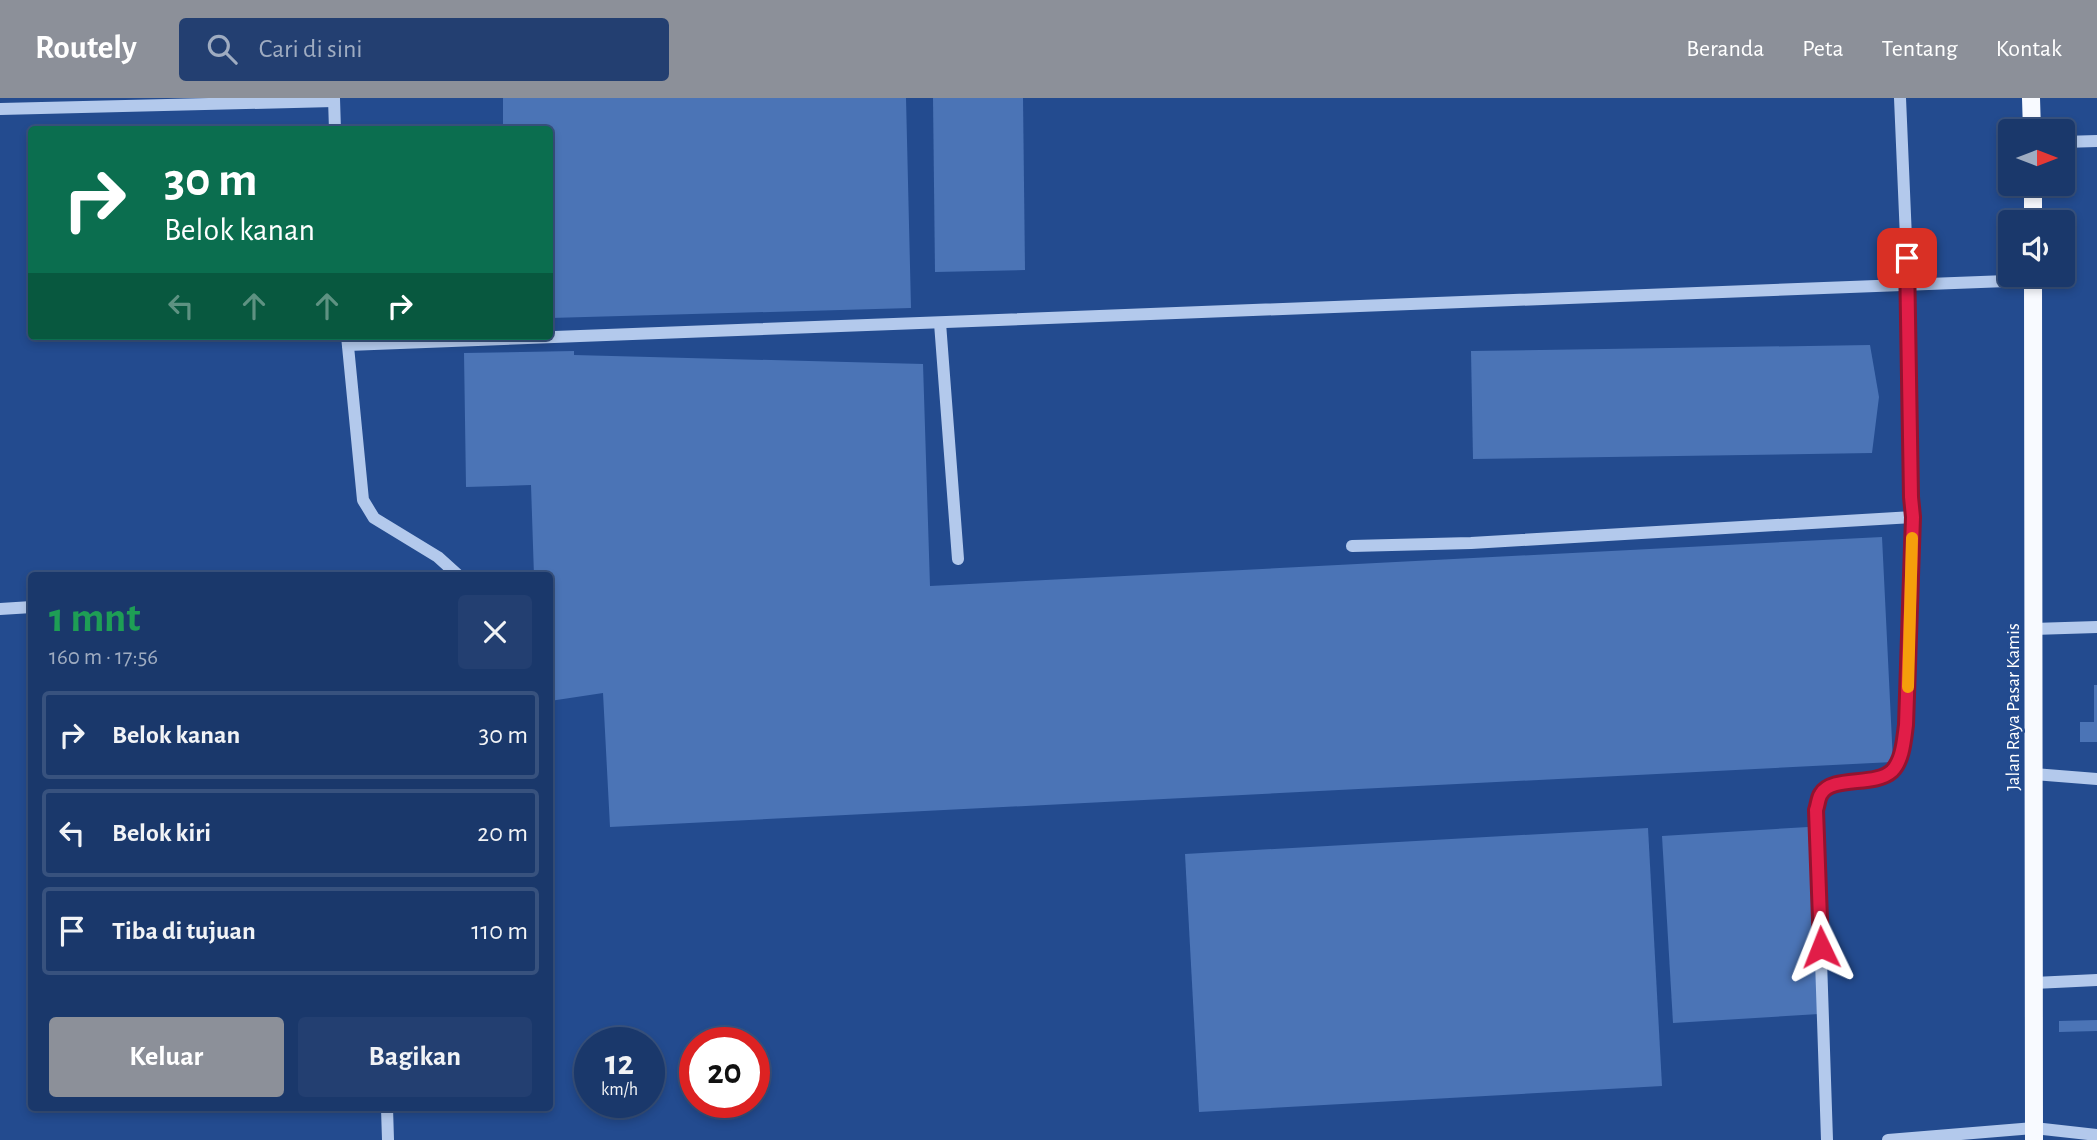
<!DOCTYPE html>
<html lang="id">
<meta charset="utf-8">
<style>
body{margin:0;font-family:"Alegreya Sans",sans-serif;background:#233f71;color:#f1f3f6;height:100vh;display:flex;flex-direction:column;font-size:26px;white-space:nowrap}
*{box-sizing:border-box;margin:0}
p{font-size:23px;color:#9facc1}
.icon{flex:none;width:38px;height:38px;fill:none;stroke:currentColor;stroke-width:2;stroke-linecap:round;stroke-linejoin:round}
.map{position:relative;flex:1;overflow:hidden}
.side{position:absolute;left:28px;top:474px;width:525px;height:539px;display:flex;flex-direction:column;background:#1a386b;border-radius:7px;box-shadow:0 4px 10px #0003,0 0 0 2px #38527e}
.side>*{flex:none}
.banner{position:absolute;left:28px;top:28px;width:525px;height:214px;border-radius:7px;box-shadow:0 4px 10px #0003,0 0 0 2px #38527e;background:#0b6e4f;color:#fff;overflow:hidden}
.needle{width:46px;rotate:90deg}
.controls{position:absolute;left:1998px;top:21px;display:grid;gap:14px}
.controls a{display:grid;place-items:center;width:77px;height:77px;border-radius:7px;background:#1a386b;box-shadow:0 4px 10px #0003,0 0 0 2px #38527e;font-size:35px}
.speed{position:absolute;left:574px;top:929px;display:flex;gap:14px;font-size:35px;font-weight:700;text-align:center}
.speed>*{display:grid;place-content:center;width:91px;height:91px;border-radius:50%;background:#1a386b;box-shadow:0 4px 10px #0003,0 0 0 2px #38527e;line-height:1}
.speed small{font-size:18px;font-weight:400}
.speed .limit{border:10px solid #d22;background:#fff;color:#111}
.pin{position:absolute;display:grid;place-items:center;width:60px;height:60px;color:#fff;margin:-30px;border-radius:14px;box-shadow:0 4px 10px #0006}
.me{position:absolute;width:77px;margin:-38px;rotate:358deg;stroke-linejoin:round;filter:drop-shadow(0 0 5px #0008)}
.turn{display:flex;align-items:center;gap:24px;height:147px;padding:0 21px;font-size:32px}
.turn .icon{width:91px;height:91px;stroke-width:2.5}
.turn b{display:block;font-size:49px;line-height:60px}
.lanes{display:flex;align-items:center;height:66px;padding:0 21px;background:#0003;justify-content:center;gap:35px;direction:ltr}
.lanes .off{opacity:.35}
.round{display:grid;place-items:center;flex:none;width:74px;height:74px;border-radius:7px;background:#233f71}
.head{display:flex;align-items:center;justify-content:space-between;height:119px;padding:0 21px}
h1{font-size:42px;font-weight:700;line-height:52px;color:#1e9e55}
.cta{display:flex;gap:14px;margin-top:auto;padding:14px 21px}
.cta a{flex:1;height:80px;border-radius:7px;background:#8c9099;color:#fff;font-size:28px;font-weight:700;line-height:80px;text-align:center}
.cta a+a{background:#233f71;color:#f1f3f6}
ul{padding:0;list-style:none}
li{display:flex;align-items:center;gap:21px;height:88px;margin:0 14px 10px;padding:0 7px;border:4px solid #38527e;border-radius:7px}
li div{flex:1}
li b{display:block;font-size:26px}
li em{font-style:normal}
header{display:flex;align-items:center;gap:42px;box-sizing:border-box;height:98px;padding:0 35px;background:#8c9099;color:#fff}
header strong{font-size:33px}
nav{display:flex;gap:38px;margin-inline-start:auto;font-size:24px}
.search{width:490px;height:63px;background:#233f71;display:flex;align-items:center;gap:18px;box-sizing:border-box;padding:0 24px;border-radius:7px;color:#9facc1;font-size:26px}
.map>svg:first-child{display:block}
.building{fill:#4b74b6}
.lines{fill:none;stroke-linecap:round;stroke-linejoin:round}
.minor{stroke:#b3c9ec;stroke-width:12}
.major{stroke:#f8faff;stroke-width:18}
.route-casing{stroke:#92132f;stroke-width:18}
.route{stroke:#e11d48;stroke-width:12}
.slow{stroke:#f59e0b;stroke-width:12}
.labels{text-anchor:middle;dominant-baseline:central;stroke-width:5;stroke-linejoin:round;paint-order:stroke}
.street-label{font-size:19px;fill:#fff;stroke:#234b8f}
</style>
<header>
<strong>Routely</strong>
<div class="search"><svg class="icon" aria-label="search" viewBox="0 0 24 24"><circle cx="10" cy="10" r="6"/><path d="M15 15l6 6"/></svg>Cari di sini</div>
<nav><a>Beranda</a><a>Peta</a><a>Tentang</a><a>Kontak</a></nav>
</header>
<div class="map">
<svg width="2097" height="1042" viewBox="0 0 2097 1042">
<rect width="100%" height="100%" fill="#234b8f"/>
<g class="building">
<path d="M503,0H906L911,210L550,220V32H503Z"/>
<path d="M933,0H1023L1025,172L935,174Z"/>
<path d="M1870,247L1879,299L1872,355L1473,361L1471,253Z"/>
<path d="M574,253V257L923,266L930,488L1882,439L1893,664L610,729L603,595L550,603V478H534L531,387L466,389L464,255Z"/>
<path d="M2094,587H2097V644H2080V624H2094Z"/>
<path d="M1808,729L1819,916L1673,925L1662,738Z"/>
<path d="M1648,730L1662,988L1199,1014L1185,756Z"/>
<path d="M2097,922V933L2059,934V923Z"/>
</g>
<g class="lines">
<g class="minor">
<path d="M334,0L335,32"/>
<path d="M0,11L334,3"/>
<path d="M2063,44L2097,43"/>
<path d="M940,225L958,461"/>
<path d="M347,238L363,402L374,420L438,459L459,478"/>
<path d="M348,247L2033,182"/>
<path d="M1352,448L1471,445L1913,419"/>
<path d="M0,511L32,509"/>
<path d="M2033,531L2097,529"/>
<path d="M2034,676L2097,681"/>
<path d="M2034,885L2097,882"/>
<path d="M387,1010L388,1042"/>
<path d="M1827,1042L1816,712C1818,707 1818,700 1821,696C1832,677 1875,689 1892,673C1903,662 1904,641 1907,627L1913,419L1908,187L1900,0"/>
<path d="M1888,1042L2034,1030L2097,1037"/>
</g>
<g class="major">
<path d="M2031,0L2032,33"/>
<path d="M2033,86V124"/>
<path d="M2033,177L2034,1042"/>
</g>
</g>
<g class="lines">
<g class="route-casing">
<path id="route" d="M1821,849L1816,712C1818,707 1818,700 1821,696C1832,677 1875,689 1892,673C1903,662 1904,641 1906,627L1913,419L1911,399L1907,160"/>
</g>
<use href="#route" class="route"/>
<path class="slow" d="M1908,589L1912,440"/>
</g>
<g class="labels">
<g class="street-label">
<text transform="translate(2013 609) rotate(-90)">Jalan Raya Pasar Kamis</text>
</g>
</g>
</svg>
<div class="controls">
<a><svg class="needle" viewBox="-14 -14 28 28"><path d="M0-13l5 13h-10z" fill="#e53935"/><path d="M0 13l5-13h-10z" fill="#9facc1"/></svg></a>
<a><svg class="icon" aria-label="sound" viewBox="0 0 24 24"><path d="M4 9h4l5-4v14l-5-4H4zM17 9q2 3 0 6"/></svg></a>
</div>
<div class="speed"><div>12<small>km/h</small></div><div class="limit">20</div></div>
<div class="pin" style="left:1907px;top:160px;background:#d93025"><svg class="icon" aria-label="arrive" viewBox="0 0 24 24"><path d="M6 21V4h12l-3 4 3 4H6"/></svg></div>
<svg class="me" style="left:1821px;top:849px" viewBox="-20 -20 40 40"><path d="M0-17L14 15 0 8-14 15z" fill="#e11d48" stroke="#fff" stroke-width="4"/></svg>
<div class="banner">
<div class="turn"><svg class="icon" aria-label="right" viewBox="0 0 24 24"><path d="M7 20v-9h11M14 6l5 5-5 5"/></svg><div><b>30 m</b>Belok kanan</div></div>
<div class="lanes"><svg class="icon off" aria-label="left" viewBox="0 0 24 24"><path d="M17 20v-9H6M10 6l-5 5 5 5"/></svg><svg class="icon off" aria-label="ahead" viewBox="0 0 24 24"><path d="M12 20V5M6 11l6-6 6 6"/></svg><svg class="icon off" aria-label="ahead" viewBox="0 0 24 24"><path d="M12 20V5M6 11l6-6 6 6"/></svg><svg class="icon" aria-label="right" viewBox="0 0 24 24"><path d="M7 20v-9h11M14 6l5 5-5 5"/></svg></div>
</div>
<section class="side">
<div class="head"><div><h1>1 mnt</h1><p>160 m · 17:56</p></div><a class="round"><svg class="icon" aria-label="close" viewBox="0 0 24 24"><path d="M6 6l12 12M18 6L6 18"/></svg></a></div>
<ul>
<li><svg class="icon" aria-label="right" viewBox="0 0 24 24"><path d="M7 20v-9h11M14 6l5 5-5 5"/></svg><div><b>Belok kanan</b></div><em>30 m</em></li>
<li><svg class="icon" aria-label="left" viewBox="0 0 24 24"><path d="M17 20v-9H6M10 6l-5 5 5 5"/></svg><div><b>Belok kiri</b></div><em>20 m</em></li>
<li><svg class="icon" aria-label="arrive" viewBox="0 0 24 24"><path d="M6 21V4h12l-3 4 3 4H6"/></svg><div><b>Tiba di tujuan</b></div><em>110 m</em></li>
</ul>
<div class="cta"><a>Keluar</a><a>Bagikan</a></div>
</section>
</div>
